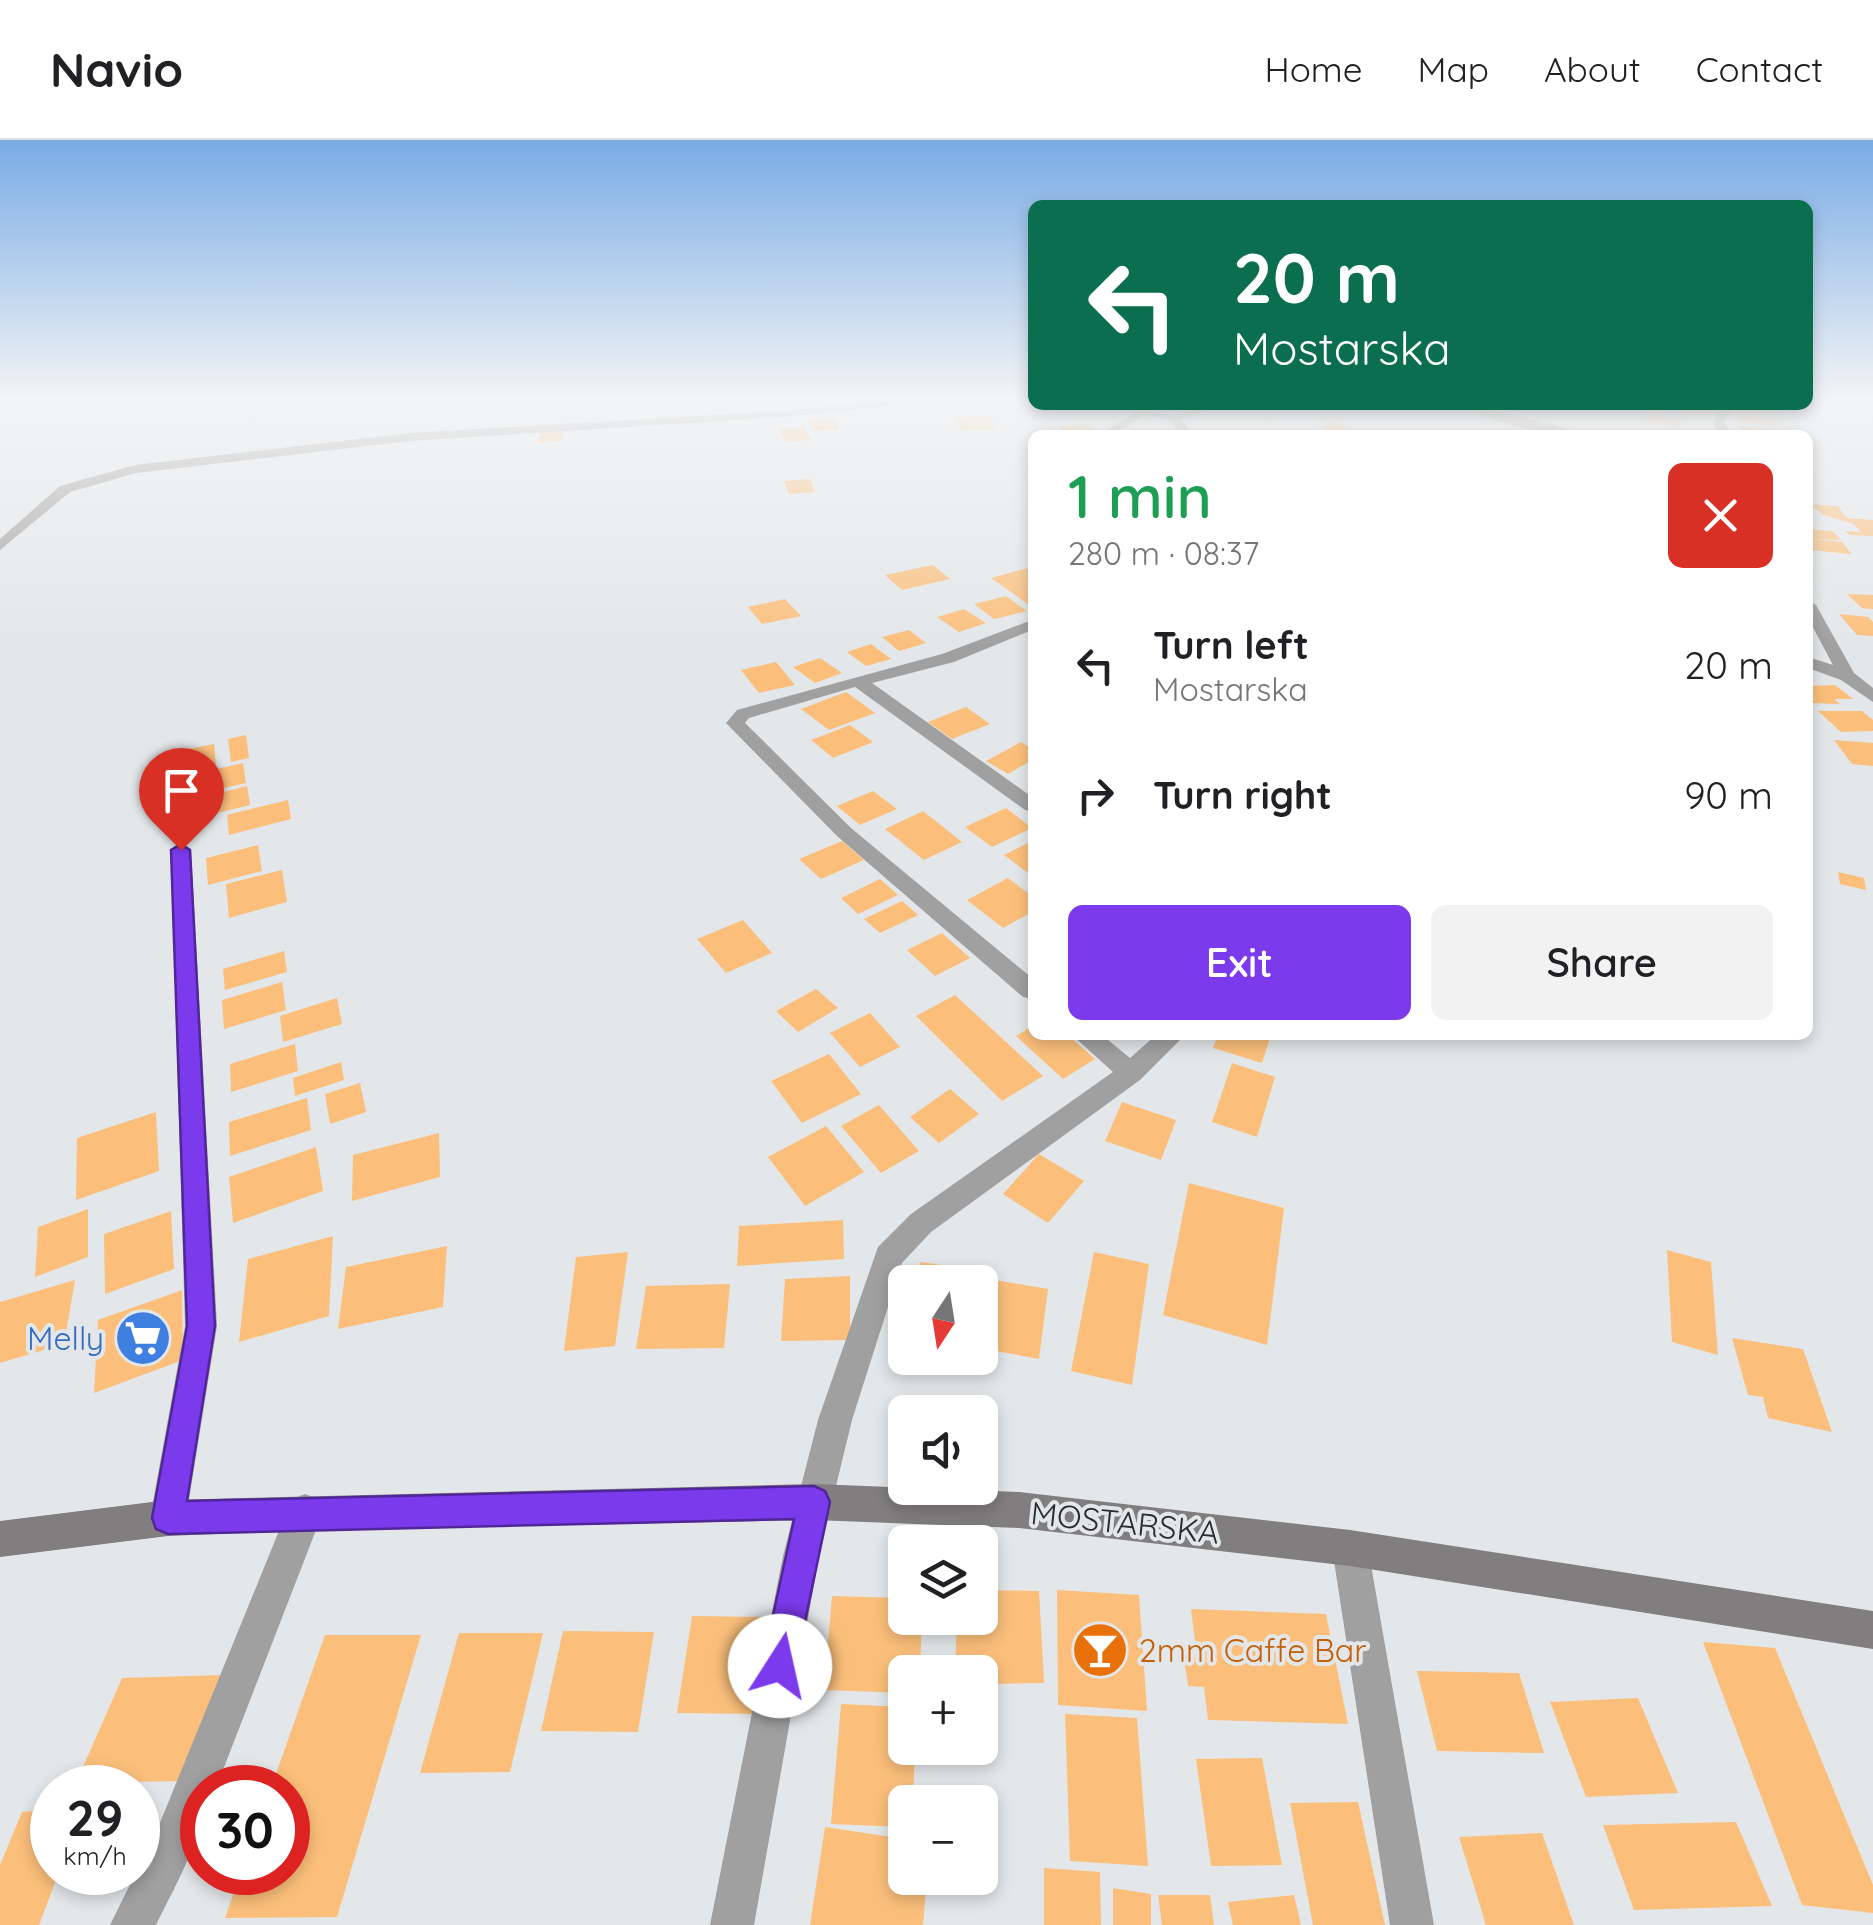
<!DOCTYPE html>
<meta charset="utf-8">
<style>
body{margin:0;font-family:Quicksand,sans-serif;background:#f2f2f2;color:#202124;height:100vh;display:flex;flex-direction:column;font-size:38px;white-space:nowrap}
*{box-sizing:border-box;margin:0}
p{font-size:32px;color:#757577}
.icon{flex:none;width:55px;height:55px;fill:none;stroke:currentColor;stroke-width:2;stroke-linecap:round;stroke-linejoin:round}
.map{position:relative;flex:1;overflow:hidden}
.panel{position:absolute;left:1028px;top:290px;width:785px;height:610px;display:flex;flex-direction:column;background:#fff;border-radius:15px;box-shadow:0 5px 15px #0003}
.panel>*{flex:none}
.top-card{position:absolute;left:1028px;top:60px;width:785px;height:210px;border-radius:15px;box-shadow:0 5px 15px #0003;background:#0b6e4f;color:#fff;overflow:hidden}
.needle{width:65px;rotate:192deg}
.controls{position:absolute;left:888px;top:1125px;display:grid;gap:20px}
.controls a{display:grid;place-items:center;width:110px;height:110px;border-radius:15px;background:#fff;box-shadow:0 5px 15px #0003;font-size:50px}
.speed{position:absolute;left:30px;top:1625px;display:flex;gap:20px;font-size:50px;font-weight:700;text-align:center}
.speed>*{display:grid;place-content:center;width:130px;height:130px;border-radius:50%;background:#fff;box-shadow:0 5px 15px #0003;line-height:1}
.speed small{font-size:25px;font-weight:400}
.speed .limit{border:15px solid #d22;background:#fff;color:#111}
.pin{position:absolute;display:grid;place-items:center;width:85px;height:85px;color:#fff;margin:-102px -42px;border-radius:50% 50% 50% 0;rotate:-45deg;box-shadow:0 0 10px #0007}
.pin .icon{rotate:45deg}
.me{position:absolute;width:110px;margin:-55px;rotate:10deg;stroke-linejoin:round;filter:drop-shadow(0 0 8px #0008)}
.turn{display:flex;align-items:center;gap:35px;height:210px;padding:0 40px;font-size:45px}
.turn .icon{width:130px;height:130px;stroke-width:2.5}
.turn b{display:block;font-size:70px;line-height:85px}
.round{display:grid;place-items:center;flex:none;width:105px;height:105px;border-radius:15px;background:#f2f2f2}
.head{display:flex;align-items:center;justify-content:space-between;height:170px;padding:0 40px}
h1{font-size:60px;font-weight:600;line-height:75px;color:#1e9e55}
.button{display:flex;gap:20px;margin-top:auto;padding:20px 40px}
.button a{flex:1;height:115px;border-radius:15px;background:#7c3aed;color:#fff;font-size:40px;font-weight:600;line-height:115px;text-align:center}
.button a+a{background:#f2f2f2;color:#202124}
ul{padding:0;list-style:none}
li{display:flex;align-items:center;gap:30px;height:130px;padding:0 40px}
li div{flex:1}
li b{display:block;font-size:38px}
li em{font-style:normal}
header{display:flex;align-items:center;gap:60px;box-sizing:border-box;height:140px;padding:0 50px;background:#fff;border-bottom:2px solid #e0e0e0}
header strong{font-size:48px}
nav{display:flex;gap:55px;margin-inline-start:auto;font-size:35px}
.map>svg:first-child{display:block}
.building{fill:#fbbf7b}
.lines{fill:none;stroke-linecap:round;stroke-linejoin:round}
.street{fill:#a1a0a0;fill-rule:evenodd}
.secondary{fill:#807e7e;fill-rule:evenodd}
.route{fill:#7c3aed;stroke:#51269a;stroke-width:2.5}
.labels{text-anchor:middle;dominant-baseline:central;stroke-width:8;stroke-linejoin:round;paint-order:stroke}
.near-shop-label{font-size:32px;fill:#366cbe;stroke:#e4e7e9;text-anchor:end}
.near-street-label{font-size:32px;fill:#2c2d2e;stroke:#e4e7e9}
.near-food-label{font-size:32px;fill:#c56008;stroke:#e4e7e9;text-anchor:start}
</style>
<header>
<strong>Navio</strong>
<nav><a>Home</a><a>Map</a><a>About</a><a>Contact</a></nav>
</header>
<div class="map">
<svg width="1873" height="1785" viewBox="0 0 1873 1785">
<rect width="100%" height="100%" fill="#e4e7e9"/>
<g class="building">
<path d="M1688,265H1704L1715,267L1707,275L1682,271Z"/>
<path d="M1756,265L1763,276L1737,273L1732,266Z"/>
<path d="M1651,274L1681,279L1678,286L1647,281Z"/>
<path d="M1737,275L1776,280L1779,287L1739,281Z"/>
<path d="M991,276L995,289L960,290L956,277Z"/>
<path d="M833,278L839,289L813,291L808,280Z"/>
<path d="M1334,282L1357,292L1339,295L1318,286Z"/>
<path d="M1086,284L1097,291L1070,295L1059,287Z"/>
<path d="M1738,286L1775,290L1777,294L1746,295Z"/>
<path d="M804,287L811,300L785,302L779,289Z"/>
<path d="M563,292L562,301L538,303L540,293Z"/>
<path d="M810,339L815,352L789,354L784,341Z"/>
<path d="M1808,364L1838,366L1846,378L1873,380V396L1850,395L1845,391L1861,392L1854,384L1824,375Z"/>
<path d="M1808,389L1832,391L1841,400L1813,399L1842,402L1852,414L1809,410Z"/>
<path d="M933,425L950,439L902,450L885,435Z"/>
<path d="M1032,427V467L991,438Z"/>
<path d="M1847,454L1873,455V469L1862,468Z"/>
<path d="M1006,456L1027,471L994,479L974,464Z"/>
<path d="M785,459L801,476L762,484L748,467Z"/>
<path d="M964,469L986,483L959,492L937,477Z"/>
<path d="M1839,474L1868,477L1873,482V496L1857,495Z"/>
<path d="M909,490L926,503L899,511L882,497Z"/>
<path d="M871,504L891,519L866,526L847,512Z"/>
<path d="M820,518L842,533L815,543L793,527Z"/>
<path d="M776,522L795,545L759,553L741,530Z"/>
<path d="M1835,545L1853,559H1834L1840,564L1808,563V546Z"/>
<path d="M846,552L875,573L829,590L801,569Z"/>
<path d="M966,567L990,584L952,599L928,582Z"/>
<path d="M1818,571H1862L1873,580V591L1841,592Z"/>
<path d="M850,585L873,602L833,618L811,600Z"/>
<path d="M246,595L249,618L231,622L228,599Z"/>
<path d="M1834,600L1873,603V626L1852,624Z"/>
<path d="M1021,602L1032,609V620L1008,634L986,621Z"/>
<path d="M214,604L216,625L185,632L184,610Z"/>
<path d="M243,623L246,643L193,655L192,635Z"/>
<path d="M247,646L250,665L201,677L200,658Z"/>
<path d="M873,651L897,669L860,685L837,666Z"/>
<path d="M288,660L291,679L229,695L227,675Z"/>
<path d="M1006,668L1032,688L992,707L965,687Z"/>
<path d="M923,671L962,702L924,720L885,689Z"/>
<path d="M842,701L864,720L821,739L799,719Z"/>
<path d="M1032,701V736L1004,715Z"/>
<path d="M258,705L262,731L208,745L206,718Z"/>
<path d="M282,730L287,762L229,778L226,744Z"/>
<path d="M1838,732L1864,738L1866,750L1840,744Z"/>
<path d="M1008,738L1032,756V772L1003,788L967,760Z"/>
<path d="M880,739L898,755L858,774L841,758Z"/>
<path d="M902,761L918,775L880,793L864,779Z"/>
<path d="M743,780L772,813L726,833L697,799Z"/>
<path d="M942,793L970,818L935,836L907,810Z"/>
<path d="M284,811L287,832L225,850L223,829Z"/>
<path d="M282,842L286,870L224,889L222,860Z"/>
<path d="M816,849L838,868L798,892L776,871Z"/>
<path d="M955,855L1043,936L1002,961L916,876Z"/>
<path d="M337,858L342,884L283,902L280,876Z"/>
<path d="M870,873L900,907L860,927L830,893Z"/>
<path d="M1032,886V895H1068L1095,919L1063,939L1016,896Z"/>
<path d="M1218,895H1271L1262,923L1213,908Z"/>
<path d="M295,904L298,931L231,952L230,924Z"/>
<path d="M829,914L861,954L802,983L771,941Z"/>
<path d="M341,922L344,940L295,956L293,938Z"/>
<path d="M1232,923L1275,937L1257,997L1212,982Z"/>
<path d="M360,943L366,972L330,984L325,954Z"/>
<path d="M950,949L979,974L939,1003L910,977Z"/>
<path d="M307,958L311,990L230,1016L229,982Z"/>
<path d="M1122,962L1176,980L1161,1020L1105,1001Z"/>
<path d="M879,965L919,1011L881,1033L841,986Z"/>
<path d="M156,972L159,1031L76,1060L77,998Z"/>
<path d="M826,986L864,1032L805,1066L768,1017Z"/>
<path d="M439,993L440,1037L352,1061L353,1015Z"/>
<path d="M316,1007L323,1051L233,1083L229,1037Z"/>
<path d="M1039,1014L1084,1041L1048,1083L1003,1054Z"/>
<path d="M1189,1043L1284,1068L1267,1205L1163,1175Z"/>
<path d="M88,1069V1117L35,1137L38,1087Z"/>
<path d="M171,1071L174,1129L105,1154L104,1094Z"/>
<path d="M843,1080L844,1119L737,1126L739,1086Z"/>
<path d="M333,1096L329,1176L239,1202L248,1119Z"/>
<path d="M447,1106L443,1167L338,1189L346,1127Z"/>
<path d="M1667,1110L1711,1122L1718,1215L1672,1202Z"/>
<path d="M628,1112L615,1206L564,1211L576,1117Z"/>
<path d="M1094,1112L1149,1124L1132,1245L1071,1231Z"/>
<path d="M920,1122L970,1129L968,1142H916Z"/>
<path d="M850,1136V1200L781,1201L785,1139Z"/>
<path d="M989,1139L1048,1149L1039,1219L980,1208Z"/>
<path d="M75,1140L64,1204L0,1223V1162Z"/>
<path d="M730,1144L724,1208L636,1209L646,1146Z"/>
<path d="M182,1150L183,1220L94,1253L98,1180Z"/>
<path d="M1732,1198L1803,1209L1832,1292L1768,1278L1763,1257L1748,1255Z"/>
<path d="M980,1450L1039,1451L1044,1543L980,1544V1532H955L957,1478H980Z"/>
<path d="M1057,1450L1139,1455L1147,1571L1058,1565Z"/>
<path d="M832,1456L905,1458V1478H922L920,1532H905V1553L824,1550Z"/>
<path d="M1191,1469L1326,1474L1348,1584L1208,1580L1204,1547L1188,1546L1184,1517H1197Z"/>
<path d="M692,1476L769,1477L759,1574L677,1573Z"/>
<path d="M563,1491L654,1492L638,1592L541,1591Z"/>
<path d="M459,1493H543L510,1632L420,1633Z"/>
<path d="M325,1495H421L337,1777L225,1778L241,1732H288V1648H271Z"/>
<path d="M1703,1502L1775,1508L1873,1745V1773L1802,1765Z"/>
<path d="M1417,1531L1519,1533L1544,1613L1437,1611Z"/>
<path d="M222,1535L182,1641L76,1643L122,1538Z"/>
<path d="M1638,1558L1678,1653L1586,1657L1550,1562Z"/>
<path d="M841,1564L905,1567V1608H915L913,1662H905V1687L831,1684Z"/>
<path d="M1065,1574L1137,1578L1148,1726L1070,1721Z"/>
<path d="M1262,1618L1282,1725L1211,1726L1196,1619Z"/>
<path d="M1358,1662L1385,1785H1313L1290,1663Z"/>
<path d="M52,1669V1732H59L39,1785H0V1725L22,1672Z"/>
<path d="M1736,1682L1772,1766L1634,1770L1603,1685Z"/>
<path d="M825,1687L905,1699V1738H927L923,1785H810Z"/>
<path d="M1542,1693L1574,1785H1486L1459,1697Z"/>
<path d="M1044,1728L1100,1732L1101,1785H1044Z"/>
<path d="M1113,1748L1151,1754V1785H1113Z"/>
<path d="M1158,1755H1210L1214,1785H1162Z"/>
<path d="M1294,1755L1301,1785H1233L1228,1762Z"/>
</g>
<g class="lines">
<g class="street">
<path d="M934,257H975L783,277L410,301L136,333L70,352L0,410V399L60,346L135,325L410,293L783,271Z"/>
<path d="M1104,265L1174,275L1206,265H1224L1181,279L1193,295H1181L1170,281L1145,275L1114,295H1100L1133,273Z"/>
<path d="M1459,265H1476L1592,295C1551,295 1494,286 1459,265Z"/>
<path d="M1716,265H1728L1731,269L1725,283L1730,295H1718L1713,283L1719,269Z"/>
<path d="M1808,460L1816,465L1854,533L1873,548V562L1841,540L1808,528V517L1833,525L1808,478Z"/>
<path d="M1032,480V490L954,522L872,543L1032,657V672L1025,670L855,547L749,578L745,583L851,688L1032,838V859L1023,857L837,696L726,583L737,570L942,514Z"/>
<path d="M181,704L191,710L217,1186L186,1378L181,1391L168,1396L155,1391L150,1378L185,1186L171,710Z"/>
<path d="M1072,895H1102L1130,918L1156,895H1185L1140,940L931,1092L902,1123L852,1280L819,1416L754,1785H710L783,1416L818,1280L878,1107L911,1074L1113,932Z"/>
<path d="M305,1354L318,1359L323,1372L216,1648H202C202,1703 180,1736 156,1785H110L157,1690L292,1359Z"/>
<path d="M1350,1390L1363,1395L1368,1408L1434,1785H1390L1332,1408L1337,1395Z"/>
</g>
<path class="secondary" d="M814,1344L1019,1352L1350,1390L1873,1471V1509L1350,1426L1019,1388L814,1380L305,1390L168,1396L0,1417V1381L168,1360Z"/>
</g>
<linearGradient id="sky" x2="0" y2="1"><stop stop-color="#79ace6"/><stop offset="0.51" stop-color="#f3f4f5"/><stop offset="1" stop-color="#f3f4f5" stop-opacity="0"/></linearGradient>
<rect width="1873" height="507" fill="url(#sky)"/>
<path class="route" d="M181,704L190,710L215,1186L187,1361L814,1346L825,1351L830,1362L793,1539L780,1544L767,1539L762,1526L794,1379L168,1394L156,1389L152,1378L187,1186L171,710Z"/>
<defs>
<g id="supermarket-disc" transform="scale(2.875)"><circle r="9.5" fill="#3f7fe0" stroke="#e4e7e9"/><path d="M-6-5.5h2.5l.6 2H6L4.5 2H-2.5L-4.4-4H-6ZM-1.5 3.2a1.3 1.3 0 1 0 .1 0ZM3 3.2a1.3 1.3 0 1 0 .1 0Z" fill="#fff"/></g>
<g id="bar-disc" transform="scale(2.875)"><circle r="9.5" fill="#e8710a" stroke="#e4e7e9"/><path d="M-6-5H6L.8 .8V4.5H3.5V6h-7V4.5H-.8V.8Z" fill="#fff"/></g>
</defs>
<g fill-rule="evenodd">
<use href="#supermarket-disc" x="143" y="1198"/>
<use href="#bar-disc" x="1100" y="1510"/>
</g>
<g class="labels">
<g class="near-shop-label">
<text x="104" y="1198">Melly</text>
</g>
<g class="near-street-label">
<text transform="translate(1125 1382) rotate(6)">MOSTARSKA</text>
</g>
<g class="near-food-label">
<text x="1139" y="1510">2mm Caffe Bar</text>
</g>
</g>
</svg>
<div class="controls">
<a><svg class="needle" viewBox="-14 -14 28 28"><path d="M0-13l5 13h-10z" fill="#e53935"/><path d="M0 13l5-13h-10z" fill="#757577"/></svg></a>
<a><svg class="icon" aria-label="sound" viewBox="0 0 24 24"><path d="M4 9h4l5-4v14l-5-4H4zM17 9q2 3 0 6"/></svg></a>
<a><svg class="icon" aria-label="layers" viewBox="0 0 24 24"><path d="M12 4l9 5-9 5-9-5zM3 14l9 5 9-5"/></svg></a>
<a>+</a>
<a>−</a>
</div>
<div class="speed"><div>29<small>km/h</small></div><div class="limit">30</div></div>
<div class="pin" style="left:181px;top:710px;background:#d93025"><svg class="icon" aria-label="arrive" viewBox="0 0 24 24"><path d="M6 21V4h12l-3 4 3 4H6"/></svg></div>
<svg class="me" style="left:780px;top:1526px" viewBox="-20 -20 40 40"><circle r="19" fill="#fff"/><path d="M0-13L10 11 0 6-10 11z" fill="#7c3aed"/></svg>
<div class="top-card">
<div class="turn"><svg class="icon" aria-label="left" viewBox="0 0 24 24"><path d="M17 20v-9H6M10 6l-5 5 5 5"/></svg><div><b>20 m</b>Mostarska</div></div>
</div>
<section class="panel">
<div class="head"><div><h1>1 min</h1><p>280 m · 08:37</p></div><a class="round" style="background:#d93025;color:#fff"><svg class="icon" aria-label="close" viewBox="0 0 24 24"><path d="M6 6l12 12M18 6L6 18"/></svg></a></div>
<ul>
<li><svg class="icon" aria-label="left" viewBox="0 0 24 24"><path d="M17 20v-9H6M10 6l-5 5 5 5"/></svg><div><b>Turn left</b><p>Mostarska</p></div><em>20 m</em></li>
<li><svg class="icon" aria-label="right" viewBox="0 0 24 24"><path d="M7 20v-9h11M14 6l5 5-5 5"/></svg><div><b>Turn right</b></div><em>90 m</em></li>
</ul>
<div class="button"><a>Exit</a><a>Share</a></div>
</section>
</div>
